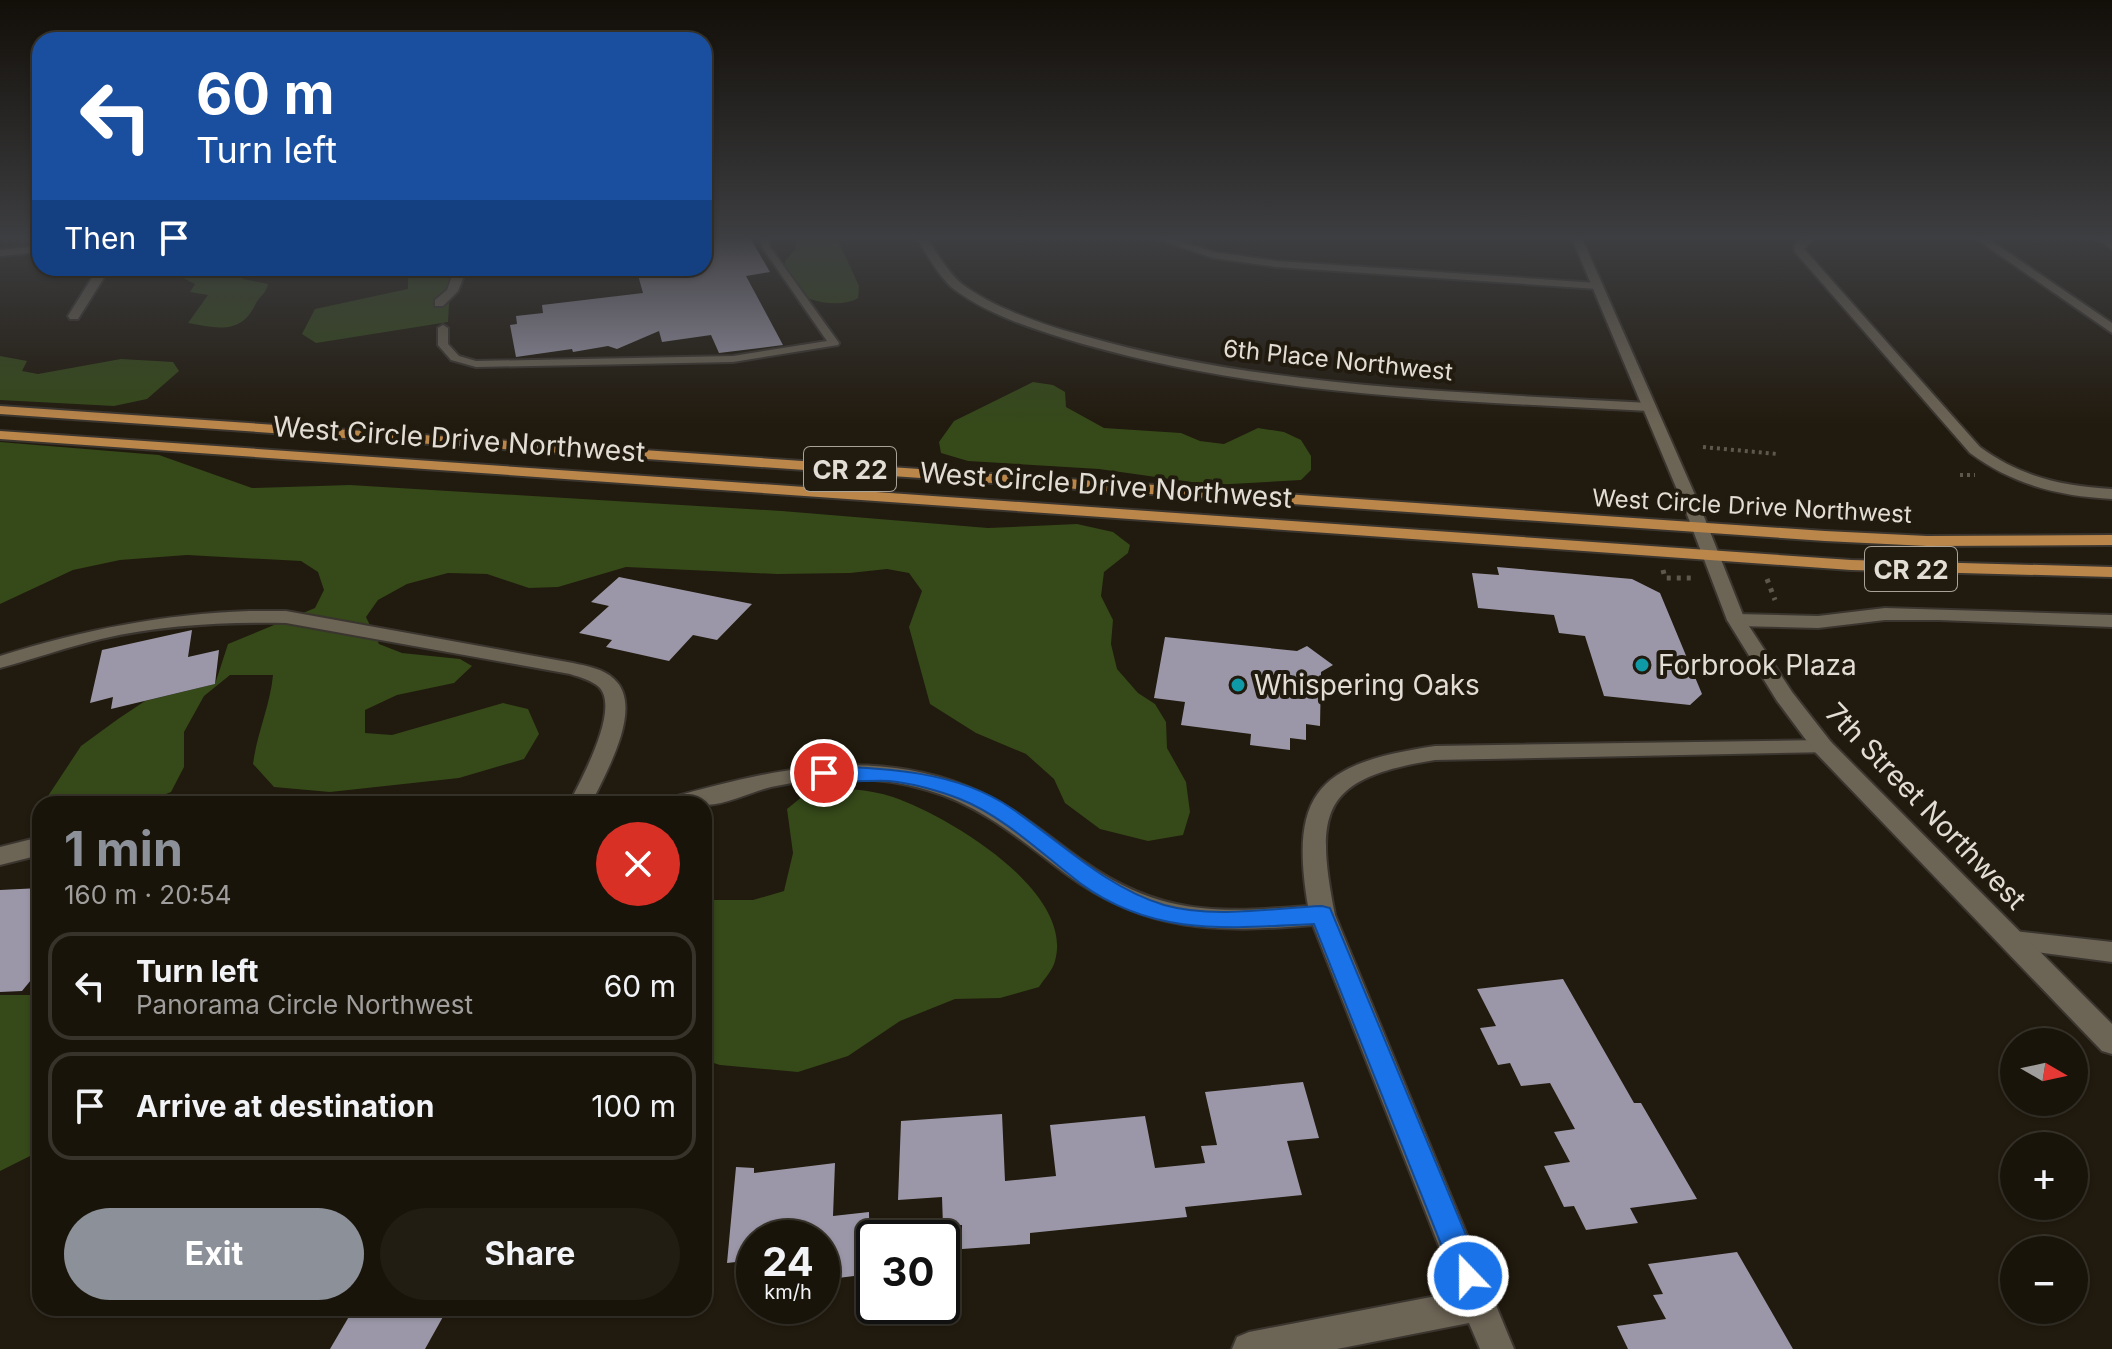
<!DOCTYPE html>
<meta charset="utf-8">
<style>
body{margin:0;font-family:Inter,sans-serif;background:#221d13;color:#f1f3f6;height:100vh;display:flex;flex-direction:column;font-size:30px;white-space:nowrap}
*{box-sizing:border-box;margin:0}
p{font-size:26px;color:#9f9e9c}
.icon{flex:none;width:44px;height:44px;fill:none;stroke:currentColor;stroke-width:2;stroke-linecap:round;stroke-linejoin:round}
.map{position:relative;flex:1;overflow:hidden}
.side{position:absolute;left:32px;top:796px;width:680px;height:520px;display:flex;flex-direction:column;background:#19140a;border-radius:24px;box-shadow:0 2px 6px #0004,0 0 0 2px #37332b}
.side>*{flex:none}
.guide{position:absolute;left:32px;top:32px;width:680px;height:244px;border-radius:24px;box-shadow:0 2px 6px #0004,0 0 0 2px #37332b;background:#1a4fa0;color:#fff;overflow:hidden}
.needle{width:52px;rotate:99deg}
.controls{position:absolute;left:2000px;top:1028px;display:grid;gap:16px}
.controls a{display:grid;place-items:center;width:88px;height:88px;border-radius:50%;background:#19140a;box-shadow:0 2px 6px #0004,0 0 0 2px #37332b;font-size:40px}
.speed{position:absolute;left:736px;top:1220px;display:flex;gap:16px;font-size:40px;font-weight:700;text-align:center}
.speed>*{display:grid;place-content:center;width:104px;height:104px;border-radius:50%;background:#19140a;box-shadow:0 2px 6px #0004,0 0 0 2px #37332b;line-height:1}
.speed small{font-size:20px;font-weight:400}
.speed .limit{border:4px solid #111;border-radius:12px;background:#fff;color:#111}
.pin{position:absolute;display:grid;place-items:center;width:68px;height:68px;color:#fff;margin:-34px;border:4px solid #fff;border-radius:50%;box-shadow:0 2px 8px #0007}
.me{position:absolute;width:88px;margin:-44px;rotate:338deg;stroke-linejoin:round;filter:drop-shadow(0 0 6px #0008)}
.turn{display:flex;align-items:center;gap:28px;height:168px;padding:0 32px;font-size:36px}
.turn .icon{width:104px;height:104px;stroke-width:2.5}
.turn b{display:block;font-size:56px;line-height:68px}
.then{display:flex;align-items:center;height:76px;padding:0 32px;background:#0003;gap:16px;font-size:30px}
.round{display:grid;place-items:center;flex:none;width:84px;height:84px;border-radius:42px;background:#221d13}
.overview{display:flex;align-items:center;justify-content:space-between;height:136px;padding:0 32px}
h1{font-size:48px;font-weight:700;line-height:60px;color:#8c9099}
.button{display:flex;gap:16px;margin-top:auto;padding:16px 32px}
.button a{flex:1;height:92px;border-radius:48px;background:#8c9099;color:#fff;font-size:32px;font-weight:700;line-height:92px;text-align:center}
.button a+a{background:#221d13;color:#f1f3f6}
ul{padding:0;list-style:none}
li{display:flex;align-items:center;gap:24px;height:108px;margin:0 16px 12px;padding:0 16px;border:4px solid #37332b;border-radius:24px}
li div{flex:1}
li b{display:block;font-size:30px}
li em{font-style:normal}
.map>svg:first-child{display:block}
.green{fill:#354919}
.building{fill:#9b97a8}
.lines{fill:none;stroke-linecap:round;stroke-linejoin:round}
.service-casing{stroke:#3a352f;stroke-width:4}
.minor-casing{stroke:#3a352f;stroke-width:4}
.tertiary-casing{stroke:#3a352f;stroke-width:4}
.primary-casing{stroke:#3a352f;stroke-width:4}
.path-far1{stroke:#5d574c;stroke-width:4;stroke-dasharray:3 4;stroke-linecap:butt}
.path{stroke:#5d574c;stroke-width:5;stroke-dasharray:4 6;stroke-linecap:butt}
.service{fill:#6c6455;fill-rule:evenodd}
.minor{fill:#6c6455;fill-rule:evenodd}
.tertiary{fill:#6c6455;fill-rule:evenodd}
.primary{fill:#bb864a;fill-rule:evenodd}
.route{fill:#1a73e8;stroke:#114b97;stroke-width:2}
.culture-dot{fill:#0f9aa8;stroke:#211a0e;stroke-width:3}
.labels{text-anchor:middle;dominant-baseline:central;stroke-width:8;stroke-linejoin:round;paint-order:stroke}
.far-street-label{font-size:24px;fill:#e2ddd5;stroke:#211a0e}
.shield{fill:#211a0e;stroke:#a8a299;stroke-width:2}
.shield-label{font-size:26px;font-weight:bold;fill:#e2ddd5}
.street-label{font-size:28px;fill:#e2ddd5;stroke:#211a0e}
.poi-label{font-size:28px;fill:#e2ddd5;stroke:#211a0e;text-anchor:start}
</style>
<div class="map">
<svg width="2112" height="1349" viewBox="0 0 2112 1349">
<rect width="100%" height="100%" fill="#211a0e"/>
<g class="green">
<path d="M798,236H836L859,286L858,298C839,309 806,302 790,287C783,280 785,270 785,261L795,250Z"/>
<path d="M180,268H260L243,274V279L268,284C266,294 259,296 255,305C241,335 216,328 188,323L208,295L190,292L195,284L173,273Z"/>
<path d="M408,268H451L448,322L316,343L302,334L315,309L408,289Z"/>
<path d="M0,356L27,361L22,371L38,374L121,359L173,362L179,371L147,399L114,406L0,400Z"/>
<path d="M1033,382L1053,385L1065,392L1066,407L1104,428L1181,433L1200,441L1224,444L1258,428L1284,432L1301,440L1311,456V470L1301,480L1213,485L1099,469L968,461L941,453L939,442L954,421Z"/>
<path d="M0,442L159,455L252,488L350,485L782,511L988,528L1077,524L1113,532L1130,545L1128,553L1104,572L1101,596L1113,620L1111,644L1117,669L1138,693L1155,704L1166,722L1167,748L1186,782L1190,812L1183,835L1148,841L1100,829L1065,803L1054,779L1026,754L976,733L930,704L909,627L922,591L909,573L887,569L850,573L777,574L626,567L558,587L529,588L487,574L448,573L407,584L378,600L366,617L379,644L402,653L460,659L472,666L454,683L397,695L365,710V733L392,735L503,703L528,709L539,734L524,759L459,778L330,792L274,787L253,764C257,733 270,706 273,675H230L204,696L184,732V767L171,792L141,804H49L46,799L81,746L118,719L145,701L215,684L228,644L315,608L324,590L318,572L301,561L187,555L120,560L73,570L0,604Z"/>
<path d="M814,787C840,788 869,789 893,797C948,816 1075,891 1055,961C1053,970 1044,979 1039,987L1000,998L955,999L900,1021L848,1056L798,1072L720,1065L704,1060V900H753L784,891L793,853L787,809Z"/>
<path d="M0,995H40V1151L0,1171Z"/>
</g>
<g class="building">
<path d="M704,236H749L770,272L746,276L783,345L719,353L711,335L662,342L659,331L617,349L608,346L573,352L572,349L516,357L510,325L517,324L516,316L543,313L542,305L643,293L636,268H704Z"/>
<path d="M1497,567L1632,579L1660,593L1702,694L1690,705L1604,696L1585,636L1559,633L1554,615L1478,608L1472,573L1499,575Z"/>
<path d="M619,577L752,604L717,640L693,635L669,661L606,647L612,640L579,633L609,606L591,602Z"/>
<path d="M192,630L188,657L219,650L215,684L111,709L113,697L90,703L102,650Z"/>
<path d="M1165,637L1297,651L1307,646L1333,665L1321,672L1320,726L1306,724V740L1290,738V750L1250,745L1251,734L1181,725L1185,702L1154,698Z"/>
<path d="M40,888V969L22,991L0,992V890Z"/>
<path d="M1563,979L1634,1103H1641L1697,1199L1630,1208L1638,1223L1586,1230L1574,1206L1564,1207L1544,1166L1570,1162L1554,1132L1575,1129L1550,1083L1521,1086L1510,1063L1498,1065L1480,1028L1496,1026L1477,989Z"/>
<path d="M1303,1082L1319,1138L1287,1141L1302,1195L1185,1207L1187,1217L1030,1233V1244L962,1249V1225L943,1226L942,1197L898,1200L901,1121L1002,1114L1005,1181L1056,1176L1050,1125L1145,1116L1155,1168L1205,1163L1201,1146L1217,1145L1205,1092Z"/>
<path d="M835,1163L833,1216L869,1212L870,1274L822,1280V1238H754V1260L727,1263L736,1167L754,1168V1173Z"/>
<path d="M1737,1252L1793,1349H1628L1617,1326L1666,1319L1653,1295L1663,1294L1648,1264Z"/>
<path d="M354,1308H406L444,1315L425,1349H330Z"/>
</g>
<g class="lines">
<g class="service-casing">
<g id="service">
<path d="M760,236H768L770,247L839,343L838,345L733,362L476,367L451,360L438,345V328L443,325L448,328V344L459,356L476,361L733,356L827,341L762,247Z"/>
<path d="M2091,236H2101L2112,242V249Z"/>
</g>
</g>
<g class="minor-casing">
<g id="minor">
<path d="M915,236H925C936,251 948,273 962,284C993,308 1047,326 1084,336C1266,388 1461,392 1649,403L1656,407L1649,411C1461,401 1265,396 1083,344C1039,331 992,317 955,290C939,278 926,252 915,236Z"/>
<path d="M1148,236H1164L1214,252L1277,261L1597,283L1603,286L1597,289L1277,267L1213,258Z"/>
<path d="M1804,236H1816L1804,249L1980,447C2021,477 2062,486 2112,489V499C2059,496 2013,485 1970,453L1795,252L1794,245Z"/>
<path d="M1972,236H1984L2112,323V333Z"/>
<path d="M98,268H110L78,319H70L68,316Z"/>
<path d="M455,268H467L458,291L443,306H435V300L447,290Z"/>
<path d="M1885,608L2112,615V627L1939,620H1885L1818,628L1736,626L1727,620L1736,614L1818,616Z"/>
<path d="M249,611H286L573,663C587,666 604,669 614,679C645,707 605,774 591,804H569C580,781 621,709 599,687C591,680 579,677 570,674L286,623C224,622 162,625 101,639C67,647 34,659 0,668V656C82,630 163,614 249,611Z"/>
<path d="M1823,740L1831,742L1834,747L1831,752L1435,760C1323,778 1314,809 1335,915L1514,1349H1480L1469,1323L1337,1349H1232L1237,1337L1249,1332L1457,1292L1313,925C1218,933 1146,933 1066,874C1022,841 981,805 927,790C878,775 821,776 771,787C751,792 728,804 707,805C698,806 679,804 667,804L670,798C767,770 868,747 966,786C1010,803 1045,834 1083,861C1160,916 1218,913 1308,906C1288,788 1323,763 1435,746Z"/>
<path d="M40,837V855L0,865V847Z"/>
<path d="M2014,931L2112,942V962L2005,948L2001,941L2005,934Z"/>
</g>
</g>
<g class="tertiary-casing">
<g id="tertiary">
<path d="M1571,236H1581L1699,504L1745,620L1792,692L1831,742L2112,1024V1054L2102,1051L1815,752L1777,701L1727,620L1683,504Z"/>
<path d="M40,246V252L0,256V250Z"/>
</g>
</g>
<g class="primary-casing">
<g id="primary">
<path d="M0,406L1825,531L1927,536L2112,535V545L1927,546L1825,541L0,414Z"/>
<path d="M0,431L1851,560L2112,567V577L1851,570L0,439Z"/>
</g>
</g>
<g class="path-far1">
<path d="M1703,447L1777,454"/>
<path d="M1960,475H1975"/>
</g>
<g class="path">
<path d="M1663,570L1665,578H1696"/>
<path d="M1767,579L1775,600"/>
</g>
<use href="#service" class="service"/>
<use href="#minor" class="minor"/>
<use href="#tertiary" class="tertiary"/>
<use href="#primary" class="primary"/>
</g>
<linearGradient id="sky" x2="0" y2="1"><stop stop-color="#120e08"/><stop offset="0.56" stop-color="#3d3e41"/><stop offset="1" stop-color="#3d3e41" stop-opacity="0"/></linearGradient>
<rect width="2112" height="425" fill="url(#sky)"/>
<path class="route" d="M824,766C886,768 957,771 1011,808C1061,842 1105,887 1164,905C1214,919 1271,908 1322,906L1330,908L1483,1276L1479,1287L1468,1291L1458,1287L1314,924C1229,928 1153,937 1080,883C1042,854 1005,817 960,799C940,791 911,783 889,781C866,780 839,784 816,778L814,773Z"/>
<g class="culture-dot">
<circle cx="1642" cy="665" r="8"/>
<circle cx="1238" cy="685" r="8"/>
</g>
<g class="labels">
<g class="far-street-label">
<text transform="translate(1338 360) rotate(6)">6th Place Northwest</text>
<text transform="translate(1752 506) rotate(3)">West Circle Drive Northwest</text>
</g>
<g class="shield">
<rect x="804" y="447" width="92" height="44" rx="6"/>
<rect x="1865" y="547" width="92" height="44" rx="6"/>
</g>
<g class="shield-label">
<text x="850" y="469">CR 22</text>
<text x="1911" y="569">CR 22</text>
</g>
<g class="street-label">
<text transform="translate(459 439) rotate(4)">West Circle Drive Northwest</text>
<text transform="translate(1106 485) rotate(4)">West Circle Drive Northwest</text>
<text transform="translate(1926 806) rotate(46)">7th Street Northwest</text>
</g>
<g class="poi-label">
<text x="1658" y="665">Forbrook Plaza</text>
<text x="1254" y="685">Whispering Oaks</text>
</g>
</g>
</svg>
<div class="controls">
<a><svg class="needle" viewBox="-14 -14 28 28"><path d="M0-13l5 13h-10z" fill="#e53935"/><path d="M0 13l5-13h-10z" fill="#9f9e9c"/></svg></a>
<a>+</a>
<a>−</a>
</div>
<div class="speed"><div>24<small>km/h</small></div><div class="limit">30</div></div>
<div class="pin" style="left:824px;top:773px;background:#d93025"><svg class="icon" aria-label="arrive" viewBox="0 0 24 24"><path d="M6 21V4h12l-3 4 3 4H6"/></svg></div>
<svg class="me" style="left:1468px;top:1276px" viewBox="-20 -20 40 40"><circle r="17" fill="#1a73e8" stroke="#fff" stroke-width="3"/><path d="M0-11L8 9 0 5-8 9z" fill="#fff"/></svg>
<div class="guide">
<div class="turn"><svg class="icon" aria-label="left" viewBox="0 0 24 24"><path d="M17 20v-9H6M10 6l-5 5 5 5"/></svg><div><b>60 m</b>Turn left</div></div>
<div class="then">Then<svg class="icon" aria-label="arrive" viewBox="0 0 24 24"><path d="M6 21V4h12l-3 4 3 4H6"/></svg></div>
</div>
<section class="side">
<div class="overview"><div><h1>1 min</h1><p>160 m · 20:54</p></div><a class="round" style="background:#d93025;color:#fff"><svg class="icon" aria-label="close" viewBox="0 0 24 24"><path d="M6 6l12 12M18 6L6 18"/></svg></a></div>
<ul>
<li><svg class="icon" aria-label="left" viewBox="0 0 24 24"><path d="M17 20v-9H6M10 6l-5 5 5 5"/></svg><div><b>Turn left</b><p>Panorama Circle Northwest</p></div><em>60 m</em></li>
<li><svg class="icon" aria-label="arrive" viewBox="0 0 24 24"><path d="M6 21V4h12l-3 4 3 4H6"/></svg><div><b>Arrive at destination</b></div><em>100 m</em></li>
</ul>
<div class="button"><a>Exit</a><a>Share</a></div>
</section>
</div>
